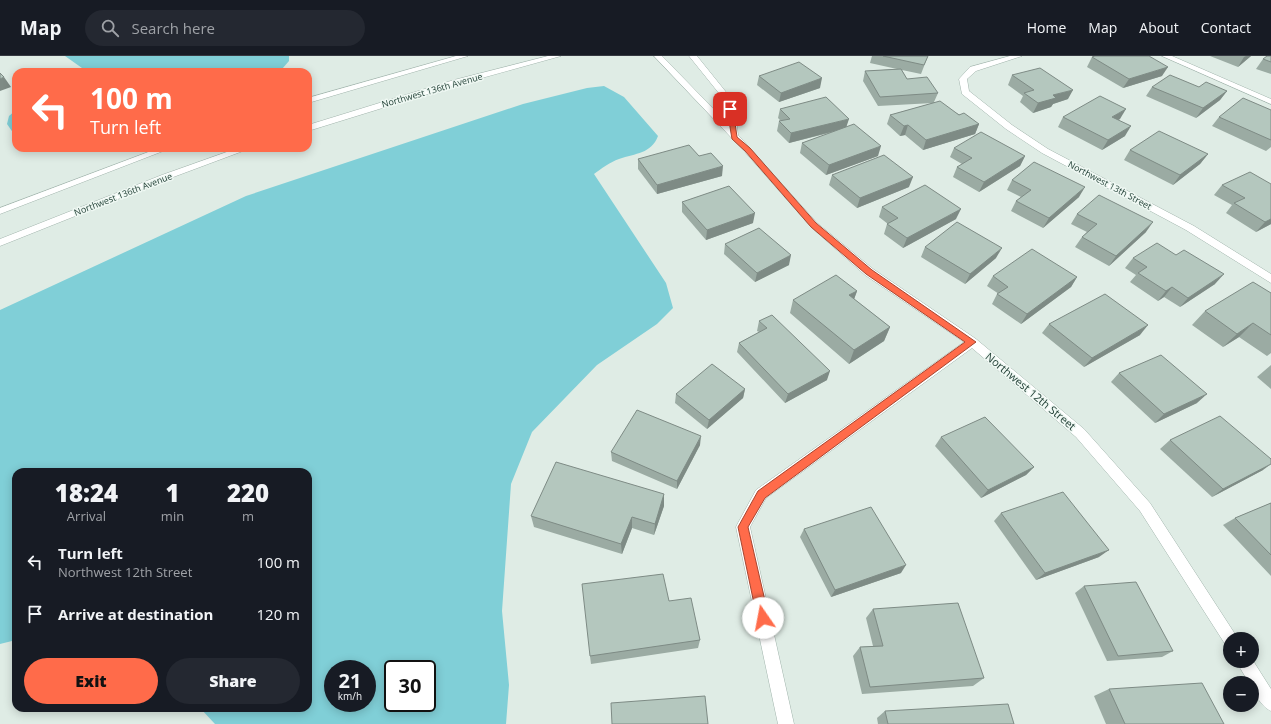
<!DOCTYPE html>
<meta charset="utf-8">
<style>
body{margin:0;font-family:"Open Sans",sans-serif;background:#242831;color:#f1f3f6;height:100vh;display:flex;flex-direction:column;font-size:15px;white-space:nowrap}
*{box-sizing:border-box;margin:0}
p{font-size:13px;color:#9ea1a6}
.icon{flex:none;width:22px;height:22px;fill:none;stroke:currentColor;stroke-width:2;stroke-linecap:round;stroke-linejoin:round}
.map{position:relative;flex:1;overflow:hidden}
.details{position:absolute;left:12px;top:412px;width:300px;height:244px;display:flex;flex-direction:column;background:#171b24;border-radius:12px;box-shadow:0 2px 10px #0003}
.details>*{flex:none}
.hud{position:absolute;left:12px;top:12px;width:300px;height:84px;border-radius:12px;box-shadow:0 2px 10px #0003;background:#ff6b4a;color:#fff;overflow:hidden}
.fabs{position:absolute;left:1223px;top:576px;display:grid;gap:8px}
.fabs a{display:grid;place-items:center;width:36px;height:36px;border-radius:50%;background:#171b24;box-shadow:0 2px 10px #0003;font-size:20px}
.speed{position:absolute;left:324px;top:604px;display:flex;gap:8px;font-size:20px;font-weight:700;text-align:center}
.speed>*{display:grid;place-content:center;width:52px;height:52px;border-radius:50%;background:#171b24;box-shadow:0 2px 10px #0003;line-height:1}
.speed small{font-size:10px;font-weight:400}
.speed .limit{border:2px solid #111;border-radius:6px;background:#fff;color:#111}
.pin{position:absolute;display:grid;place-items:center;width:34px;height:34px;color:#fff;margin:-17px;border-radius:8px;box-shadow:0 2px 6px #0006}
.me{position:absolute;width:44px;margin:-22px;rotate:348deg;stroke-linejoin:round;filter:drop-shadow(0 0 3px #0008)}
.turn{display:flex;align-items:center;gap:14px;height:84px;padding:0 12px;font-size:18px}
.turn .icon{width:52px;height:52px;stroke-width:2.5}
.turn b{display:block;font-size:28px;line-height:34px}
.eta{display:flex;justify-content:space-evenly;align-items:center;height:68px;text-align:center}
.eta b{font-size:24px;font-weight:800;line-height:28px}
.primary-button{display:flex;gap:8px;margin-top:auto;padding:8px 12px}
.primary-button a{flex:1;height:46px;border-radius:24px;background:#ff6b4a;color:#111;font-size:16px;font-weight:800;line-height:46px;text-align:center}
.primary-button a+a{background:#242831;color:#f1f3f6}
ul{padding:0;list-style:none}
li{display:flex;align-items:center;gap:12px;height:52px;padding:0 12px}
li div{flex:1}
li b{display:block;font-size:15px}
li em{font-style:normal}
header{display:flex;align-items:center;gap:24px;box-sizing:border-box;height:56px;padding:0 20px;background:#171b24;border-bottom:1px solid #363941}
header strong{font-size:19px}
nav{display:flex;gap:22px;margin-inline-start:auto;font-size:14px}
.search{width:280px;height:36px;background:#242831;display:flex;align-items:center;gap:10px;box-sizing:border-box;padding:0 14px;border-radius:22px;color:#9ea1a6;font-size:15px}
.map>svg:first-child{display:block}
.water{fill:#80cfd7;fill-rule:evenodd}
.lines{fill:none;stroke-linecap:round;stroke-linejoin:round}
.minor-casing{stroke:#a1b4ac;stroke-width:1}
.minor{fill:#fff;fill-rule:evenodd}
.wall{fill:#9baba3}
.shaded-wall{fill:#7e8b85}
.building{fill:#b4c7be;stroke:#7e8b85}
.route{fill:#ff6b4a;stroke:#a64630}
.labels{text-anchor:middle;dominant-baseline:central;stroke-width:3;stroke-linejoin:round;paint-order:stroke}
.far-street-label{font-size:9px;fill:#1e3d33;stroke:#eff8f3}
.street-label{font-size:11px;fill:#1e3d33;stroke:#eff8f3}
</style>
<header>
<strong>Map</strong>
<div class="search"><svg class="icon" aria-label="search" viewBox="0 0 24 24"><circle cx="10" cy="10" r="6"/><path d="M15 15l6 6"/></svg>Search here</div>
<nav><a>Home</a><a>Map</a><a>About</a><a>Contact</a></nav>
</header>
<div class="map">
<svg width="1271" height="668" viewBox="0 0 1271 668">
<rect width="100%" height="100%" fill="#dfece5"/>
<g class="water">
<path d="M65,0H289V5L282,13L275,16H82V12Z"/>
<path d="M604,30L624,41L658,80C651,98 636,97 619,103C610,106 601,113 594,118L666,227L673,252L657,268L597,309L532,376L511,428L502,555L509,629L506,668H215L200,652H308V416H16V584L0,588V254L246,140L523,48L587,32ZM333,613H367V647H333ZM393,613H427V647H393Z"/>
<path d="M16,54V81L7,68L9,60Z"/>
</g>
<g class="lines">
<g class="minor-casing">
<g id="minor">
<path d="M456,0H468L308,47V42Z"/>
<path d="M548,0H561L460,28L308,75V69L454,24Z"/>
<path d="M654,0H662L728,68L726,46L689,0H697L734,46L738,79L817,167L873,213L976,283L1084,373L1150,447L1235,578L1238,583H1230V591L1225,588L1140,455L1076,381L972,292L766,442L750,471L794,668H778L736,471L738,467L756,434L964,286L865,219L811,171L745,96Z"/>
<path d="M1010,0H1022L976,15L967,23L969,35L1012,69L1048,93L1194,170L1271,218V227L1186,174L1042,97L1006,73L962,38L959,23L970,11Z"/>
<path d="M1162,0H1172L1271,43V48Z"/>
<path d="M159,92H171L0,158V152Z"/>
<path d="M238,92H251L168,123L0,190V183L162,119Z"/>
<path d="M1252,603L1271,633V655C1262,651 1252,636 1252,627H1249L1236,605H1252Z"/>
</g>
</g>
<use href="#minor" class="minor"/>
</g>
<g class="wall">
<path d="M872,0H928L921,18L902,14L907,23L938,37L934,46L979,68L975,78L923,94L905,79L900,80L887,68L890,59L933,47L878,50L863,25L865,15L897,13L870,7Z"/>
<path d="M1210,0H1251L1238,11Z"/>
<path d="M1271,0V18L1256,13L1263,3Z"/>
<path d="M1092,1L1162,20L1123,32L1087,11Z"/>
<path d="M1012,19L1068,43L1053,48L1051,51L1033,57L1020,46L1023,40L1008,29Z"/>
<path d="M759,20L820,32L779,46L757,29Z"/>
<path d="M1152,31H1199L1227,35L1220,44L1196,62L1146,40Z"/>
<path d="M780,53L847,71L878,100L826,119L800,97L802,87L833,76L789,87L777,75L779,65H781L778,62Z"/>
<path d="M1271,54V91L1266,95L1212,70L1219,61Z"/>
<path d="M1063,61L1120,63L1118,64L1125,80L1102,94L1058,71Z"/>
<path d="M954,92L1025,100L1020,110L979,136L953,121L957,111L962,108L950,101Z"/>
<path d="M1130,94L1208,98L1200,108L1173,129L1124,104Z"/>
<path d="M699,100L722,120L657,138L638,113V103Z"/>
<path d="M832,119L909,131L857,152L829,129Z"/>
<path d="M1012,124L1079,141L1043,172L1011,155L1016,145L1021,141L1007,134Z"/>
<path d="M1271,128V168L1256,176L1226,157L1232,149L1214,139L1222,129Z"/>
<path d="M682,146L753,167L706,184L682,156Z"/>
<path d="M882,151L956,163L903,192L884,178L887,168H888L879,161Z"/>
<path d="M1077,158L1146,176L1109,210L1075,191L1082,181L1087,176L1071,168Z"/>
<path d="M725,188L789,209L755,226L724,198Z"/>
<path d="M925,191L996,202L965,228L921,201Z"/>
<path d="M1133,202L1215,228L1180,251L1164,241L1158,245L1130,226L1136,219L1125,212Z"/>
<path d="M993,220L1077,221L1071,231L1021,268L992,248L997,238H999L987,230Z"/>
<path d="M857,235L854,243L890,271L884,285L849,308L790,257L793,244Z"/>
<path d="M1271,237V297L1267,300L1239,281L1223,291L1192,269L1205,255Z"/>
<path d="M759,265L827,324L785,347L737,296L739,287L759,276L757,275Z"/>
<path d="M1049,268L1140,279L1084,311L1042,277Z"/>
<path d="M1271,309V333L1257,321Z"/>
<path d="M1119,317L1197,347L1155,367L1111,326Z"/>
<path d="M745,333L743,342L707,373L675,347L676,338Z"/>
<path d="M941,381L1034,411L1026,419L981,442L935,390Z"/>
<path d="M1170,384L1263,414L1212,441L1160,393Z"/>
<path d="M700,389L677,433L612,405L611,396Z"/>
<path d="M664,438V450L654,479L632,472L622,498L534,471L531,460Z"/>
<path d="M1271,447V520L1223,469L1235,462Z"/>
<path d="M1001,457L1099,501L1036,524L994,465Z"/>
<path d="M804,473L901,517L831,541L800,481Z"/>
<path d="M1084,530L1173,595L1162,601L1107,605L1075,537Z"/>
<path d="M669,545L700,584L698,592L591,608L590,600Z"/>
<path d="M873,553L984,622L973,630L862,638L853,600L860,591L873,590L866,562Z"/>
<path d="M1109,633L1224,668H1106L1094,640Z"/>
<path d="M885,655L1014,668H878L877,662Z"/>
</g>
<g class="shaded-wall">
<path d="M1246,0H1251L1238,11L1244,1Z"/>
<path d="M1168,11L1162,20L1123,32L1129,23Z"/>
<path d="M4,21L11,31L0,35V23Z"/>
<path d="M822,22L820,32L779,46L781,37Z"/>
<path d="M1073,34L1068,43L1053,48L1051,51L1033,57L1038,47L1053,39Z"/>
<path d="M1227,35L1220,44L1196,62L1203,52Z"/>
<path d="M1126,53L1120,63L1106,71L1112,61Z"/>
<path d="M849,63L846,72L789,87L791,77Z"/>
<path d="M979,68L975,78L923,94L926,84Z"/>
<path d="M908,69L905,79L900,80L904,70Z"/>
<path d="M1131,70L1125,80L1102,94L1108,84Z"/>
<path d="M881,90L878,100L826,119L829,109Z"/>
<path d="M1208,98L1200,108L1173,129L1180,119Z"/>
<path d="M1025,100L1020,110L979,136L984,126Z"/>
<path d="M723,110L722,120L657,138V129Z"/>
<path d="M913,121L909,131L857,152L860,142Z"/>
<path d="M1085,131L1079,141L1043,172L1049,162Z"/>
<path d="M961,153L956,163L903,192L907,182Z"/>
<path d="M755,157L753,167L706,184L707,174Z"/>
<path d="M1271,163V168L1256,176L1265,166Z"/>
<path d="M1153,166L1146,176L1109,210L1116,200Z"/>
<path d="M1002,192L996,202L965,228L970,218Z"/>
<path d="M791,199L789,209L755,226L757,217Z"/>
<path d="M1224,218L1215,228L1180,251L1188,242Z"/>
<path d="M1077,221L1071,231L1021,268L1027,258Z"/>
<path d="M1172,231L1164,241L1158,245L1166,235Z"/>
<path d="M857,235L852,249L849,239Z"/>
<path d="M1253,267L1239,281L1223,291L1237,278Z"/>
<path d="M1148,269L1140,279L1084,311L1092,302Z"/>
<path d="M890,271L884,285L849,308L854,294Z"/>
<path d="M830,315L827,324L785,347L788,338Z"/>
<path d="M745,333L743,342L707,373L709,364Z"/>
<path d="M1207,338L1197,347L1155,367L1164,358Z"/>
<path d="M701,380L700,389L677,433V425Z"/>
<path d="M1271,408L1263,414L1212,441L1223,433Z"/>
<path d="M1034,411L1026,419L981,442L988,434Z"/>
<path d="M664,438V450L654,479L655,468Z"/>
<path d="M632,461V472L622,498L621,488Z"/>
<path d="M1109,494L1099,501L1036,524L1045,517Z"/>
<path d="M906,509L901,517L831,541L835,534Z"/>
</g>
<g class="building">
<path d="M883,0H928L924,9Z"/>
<path d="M1095,0H1149L1168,11L1129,23L1092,1Z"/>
<path d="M1267,0H1271V6L1263,3Z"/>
<path d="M799,6L822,22L781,37L759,20Z"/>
<path d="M1040,12L1073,34L1053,39L1056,42L1038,47L1024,37L1034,34L1012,19Z"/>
<path d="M901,13L907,23L927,21L938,37L880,41L865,15Z"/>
<path d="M0,17L4,21L0,23Z"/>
<path d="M1170,19L1199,31L1206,26L1227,35L1203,52L1152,31Z"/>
<path d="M1100,40L1126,53L1112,61L1131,70L1108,84L1063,61Z"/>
<path d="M826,41L849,63L791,77L779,65L790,63L780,53Z"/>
<path d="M1243,42L1271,54V84L1219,61Z"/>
<path d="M940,45L959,59L964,57L979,68L926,84L908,69L904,70L890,59Z"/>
<path d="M854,68L881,90L829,109L802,87Z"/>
<path d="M1159,75L1208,98L1180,119L1130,94Z"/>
<path d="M981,76L1025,100L984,126L957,111L972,102L954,92Z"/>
<path d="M689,89L699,100L711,97L723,110L657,129L638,103Z"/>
<path d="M884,99L913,121L860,142L832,119Z"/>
<path d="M1034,106L1085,131L1049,162L1016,145L1031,134L1012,124Z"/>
<path d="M1250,116L1271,128V163L1265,166L1234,147L1245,142L1222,129Z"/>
<path d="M925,129L961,153L907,182L887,168L898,162L882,151Z"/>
<path d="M729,130L755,157L707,174L682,146Z"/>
<path d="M1099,139L1153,166L1116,200L1082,181L1097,168L1077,158Z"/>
<path d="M957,166L1002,192L970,218L925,191Z"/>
<path d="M759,172L791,199L757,217L725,188Z"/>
<path d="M1157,187L1176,199L1184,194L1224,218L1188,242L1172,231L1166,235L1138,217L1147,211L1133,202Z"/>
<path d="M1032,193L1077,221L1027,258L997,238L1008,231L993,220Z"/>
<path d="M836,219L857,235L849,239L890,271L854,294L793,244Z"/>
<path d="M1253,226L1271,237V279L1253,267L1237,278L1205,255Z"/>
<path d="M1105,238L1148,269L1092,302L1049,268Z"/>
<path d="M772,259L830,315L788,338L739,287L767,272L759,265Z"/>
<path d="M1161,299L1207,338L1164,358L1119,317Z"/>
<path d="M712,308L745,333L709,364L676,338Z"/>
<path d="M637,354L701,380L677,425L611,396Z"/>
<path d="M1220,360L1271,403V408L1223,433L1170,384Z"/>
<path d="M985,361L1034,411L988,434L941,381Z"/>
<path d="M556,406L664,438L655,468L632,461L621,488L531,460Z"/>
<path d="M1063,436L1109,494L1045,517L1001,457Z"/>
<path d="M1271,447V499L1235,462Z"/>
<path d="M871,451L906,509L835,534L804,473Z"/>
<path d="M663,518L669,545L691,542L700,584L590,600L582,528Z"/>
<path d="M1136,526L1173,595L1118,600L1084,530Z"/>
<path d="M958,547L984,622L870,631L860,591L883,590L873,553Z"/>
<path d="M1202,627L1224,668H1125L1109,633Z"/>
<path d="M705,640L708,668H612L611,647Z"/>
<path d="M1008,648L1014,668H888L885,655Z"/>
</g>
<path class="route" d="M730,51L733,53L737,81L750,92L816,167L872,214L976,286L765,442L748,471L769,562L767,566L763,568L759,566L757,562L738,471L758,435L965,286L866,218L811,171L745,95L732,83L727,53Z"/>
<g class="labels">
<g class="far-street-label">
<text transform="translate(432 34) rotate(-16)">Northwest 136th Avenue</text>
<text transform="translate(1110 129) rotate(28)">Northwest 13th Street</text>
<text transform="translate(123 138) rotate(-21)">Northwest 136th Avenue</text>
</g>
<g class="street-label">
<text transform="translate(1031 335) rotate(40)">Northwest 12th Street</text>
</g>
</g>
</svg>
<div class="fabs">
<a>+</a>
<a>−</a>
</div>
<div class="speed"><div>21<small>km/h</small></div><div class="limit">30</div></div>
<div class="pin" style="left:730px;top:53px;background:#d93025"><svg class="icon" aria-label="arrive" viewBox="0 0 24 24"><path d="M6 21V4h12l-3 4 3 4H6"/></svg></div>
<svg class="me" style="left:763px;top:562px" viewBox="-20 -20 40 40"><circle r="19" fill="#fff"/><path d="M0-13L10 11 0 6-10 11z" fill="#ff6b4a"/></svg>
<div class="hud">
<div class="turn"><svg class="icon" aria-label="left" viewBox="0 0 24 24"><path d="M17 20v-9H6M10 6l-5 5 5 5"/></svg><div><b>100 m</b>Turn left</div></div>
</div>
<section class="details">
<div class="eta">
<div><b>18:24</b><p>Arrival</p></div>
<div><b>1</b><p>min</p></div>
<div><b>220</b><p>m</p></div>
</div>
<ul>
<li><svg class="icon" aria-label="left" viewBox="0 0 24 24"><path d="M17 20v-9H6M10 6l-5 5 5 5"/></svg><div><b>Turn left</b><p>Northwest 12th Street</p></div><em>100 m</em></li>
<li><svg class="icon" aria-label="arrive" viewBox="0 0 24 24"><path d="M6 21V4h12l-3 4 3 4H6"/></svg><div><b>Arrive at destination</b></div><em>120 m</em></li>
</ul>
<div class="primary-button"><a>Exit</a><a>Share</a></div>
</section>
</div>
